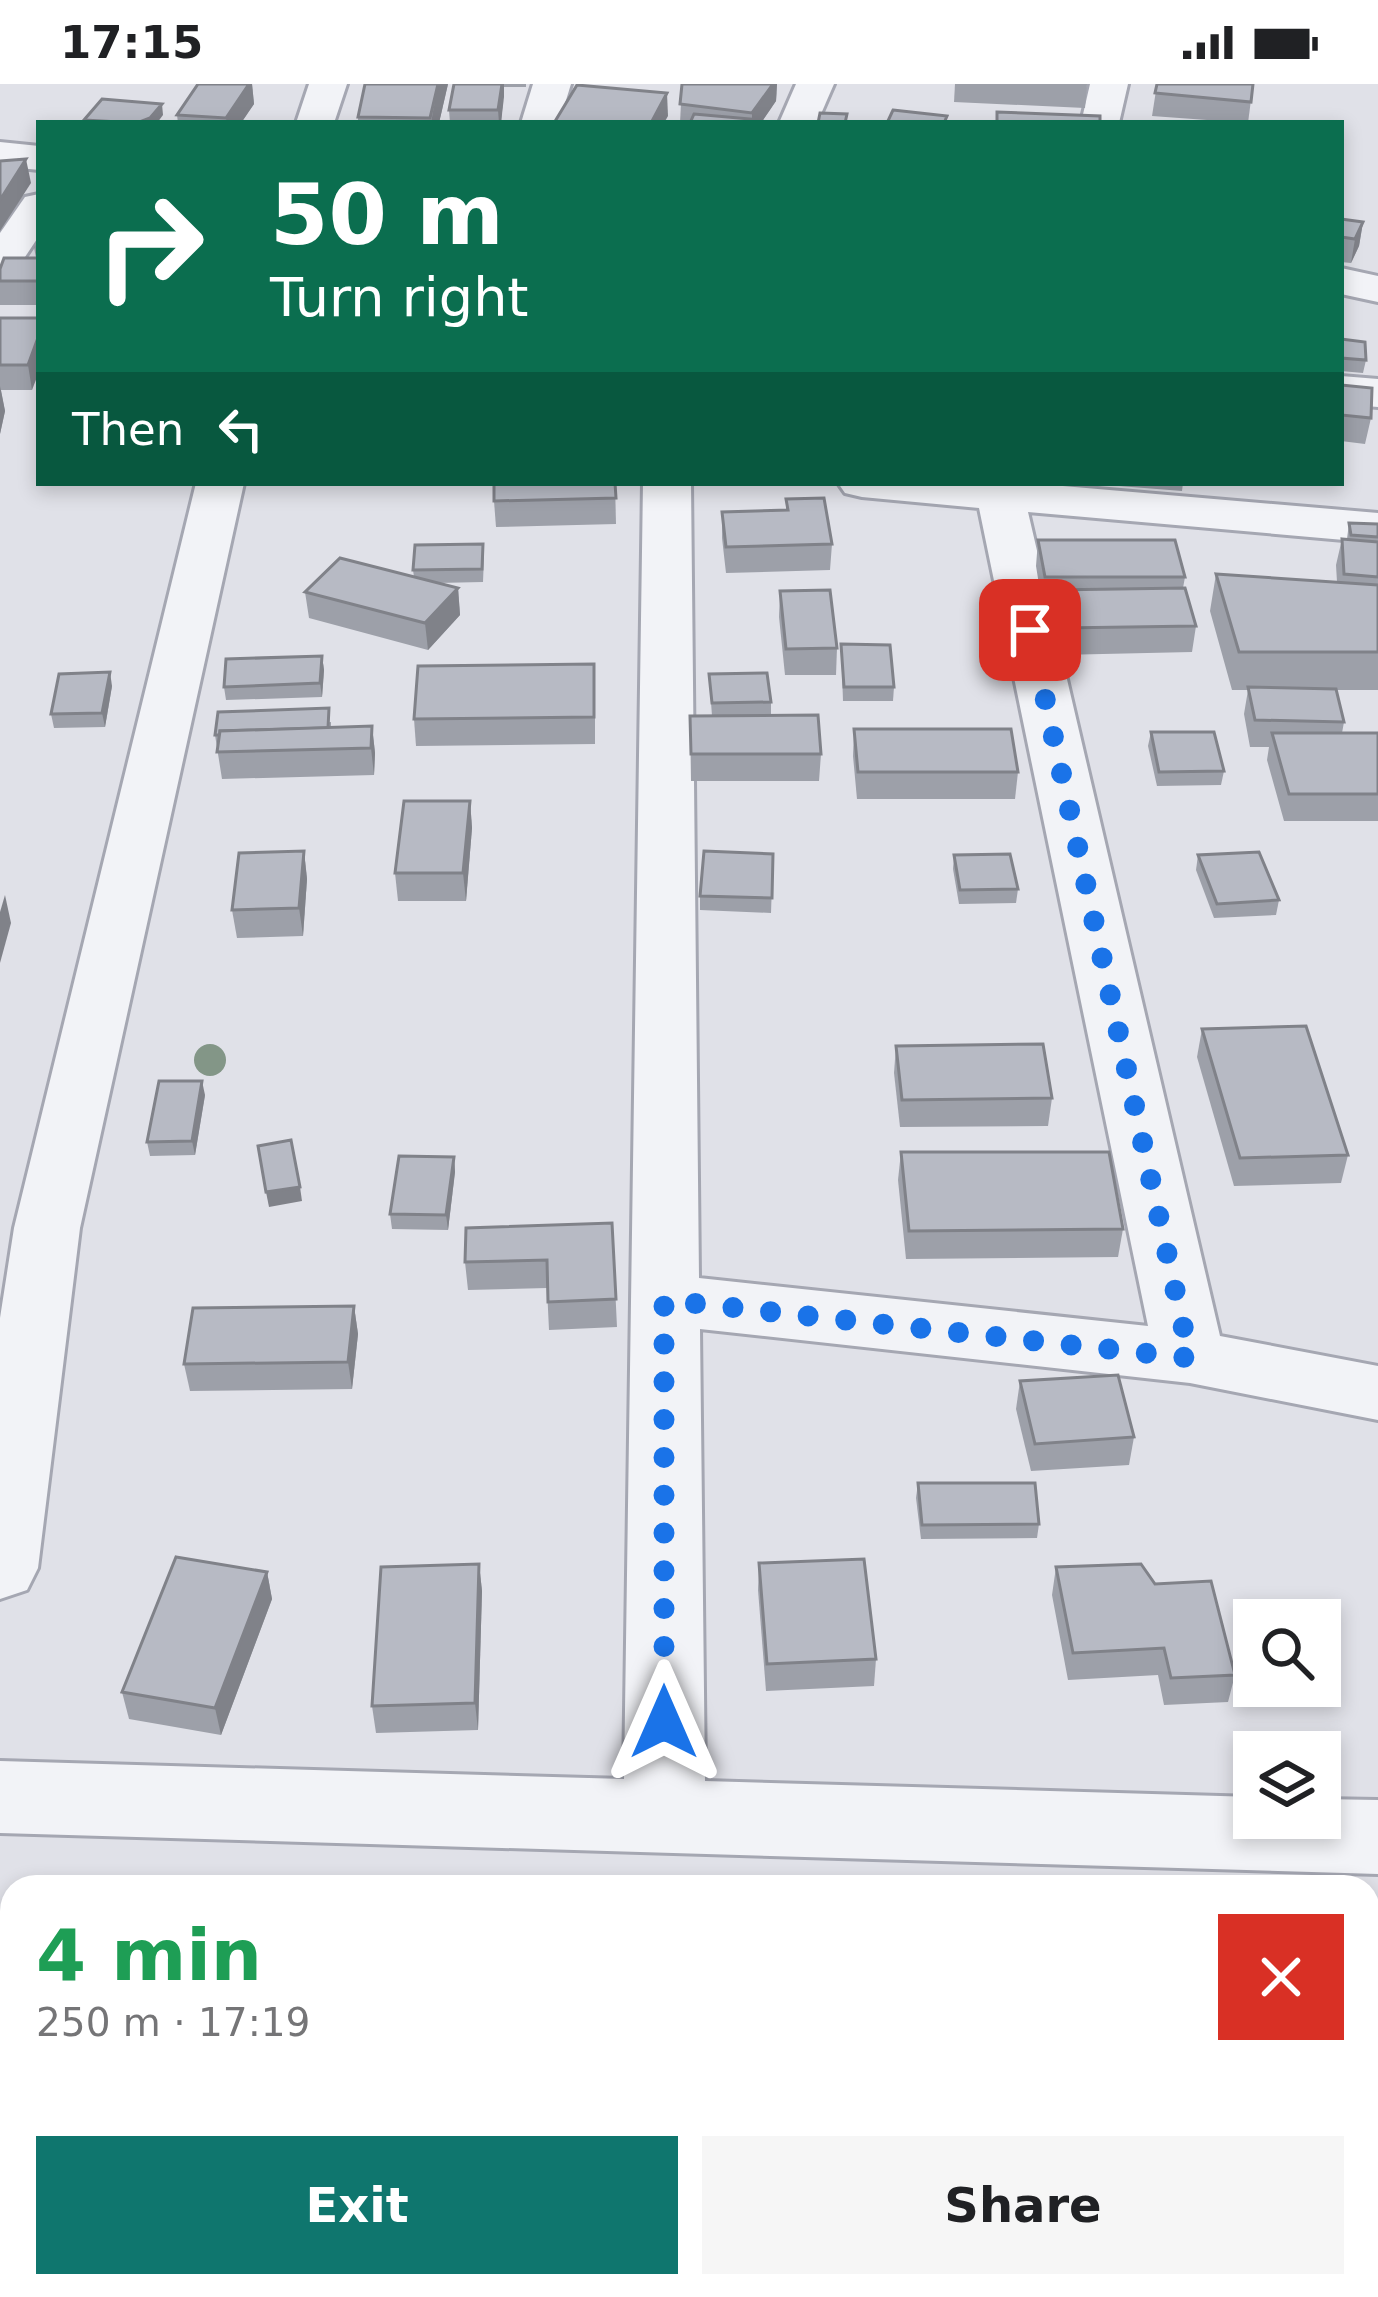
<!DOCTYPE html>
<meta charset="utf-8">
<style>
body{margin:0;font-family:"DejaVu Sans",sans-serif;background:#f6f6f6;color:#202124;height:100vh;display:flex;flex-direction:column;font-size:45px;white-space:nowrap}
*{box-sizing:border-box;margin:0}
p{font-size:39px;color:#757577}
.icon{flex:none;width:66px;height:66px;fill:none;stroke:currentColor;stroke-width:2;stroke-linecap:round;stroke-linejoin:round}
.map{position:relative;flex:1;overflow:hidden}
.details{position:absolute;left:0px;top:1791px;width:1380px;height:423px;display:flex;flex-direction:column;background:#fff;border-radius:36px 36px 0 0;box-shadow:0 6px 18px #0003}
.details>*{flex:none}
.guide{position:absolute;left:36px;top:36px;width:1308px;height:366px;border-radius:0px;box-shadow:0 6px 18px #0003;background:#0b6e4f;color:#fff;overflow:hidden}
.tools{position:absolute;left:1233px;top:1515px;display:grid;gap:24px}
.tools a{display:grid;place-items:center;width:108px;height:108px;border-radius:0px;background:#fff;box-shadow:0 6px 18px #0003;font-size:60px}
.pin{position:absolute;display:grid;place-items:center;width:102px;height:102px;color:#fff;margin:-51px;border-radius:24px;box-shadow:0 6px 18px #0006}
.me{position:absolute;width:132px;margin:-66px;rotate:0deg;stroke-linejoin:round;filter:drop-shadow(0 0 9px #0008)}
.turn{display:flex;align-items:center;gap:42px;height:252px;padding:0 36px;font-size:54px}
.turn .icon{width:156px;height:156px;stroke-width:2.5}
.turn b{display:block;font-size:84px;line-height:102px}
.then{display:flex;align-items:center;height:114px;padding:0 36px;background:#0003;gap:24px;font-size:45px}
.round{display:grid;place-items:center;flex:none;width:126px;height:126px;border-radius:0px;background:#f6f6f6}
.head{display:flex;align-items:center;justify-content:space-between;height:204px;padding:0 36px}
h1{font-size:72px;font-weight:600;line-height:90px;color:#1e9e55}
.action{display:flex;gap:24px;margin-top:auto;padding:24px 36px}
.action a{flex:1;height:138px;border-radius:0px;background:#0f766e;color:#fff;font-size:48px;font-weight:600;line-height:138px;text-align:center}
.action a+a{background:#f6f6f6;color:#202124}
.status{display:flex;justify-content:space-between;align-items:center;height:84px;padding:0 60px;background:#fff;direction:ltr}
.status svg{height:33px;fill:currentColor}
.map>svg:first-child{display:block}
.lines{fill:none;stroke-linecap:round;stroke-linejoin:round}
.minor-casing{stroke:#a5a7b2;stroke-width:6}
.minor{fill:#f2f3f7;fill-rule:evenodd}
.tree{fill:#839687}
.wall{fill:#9da0a9}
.shaded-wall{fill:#808289}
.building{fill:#b7bac4;stroke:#808289;stroke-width:3}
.route{stroke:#1a73e8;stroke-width:21;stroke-dasharray:0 37.8}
</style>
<div class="status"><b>17:15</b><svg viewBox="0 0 49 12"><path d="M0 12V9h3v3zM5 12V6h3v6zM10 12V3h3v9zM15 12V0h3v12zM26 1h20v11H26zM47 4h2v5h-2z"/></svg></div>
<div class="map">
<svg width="1378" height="2213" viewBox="0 0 1378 2213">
<rect width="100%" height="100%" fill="#e0e1e8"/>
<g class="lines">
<g class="minor-casing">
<g id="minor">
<path d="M309,0H347L334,39H296Z"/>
<path d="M533,0H571L559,39H521Z"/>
<path d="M796,0H834L817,39H779Z"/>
<path d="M1090,0H1128L1119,39H1081Z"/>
<path d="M0,58L39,62V86L0,82Z"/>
<path d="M39,110V152L15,188L0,192V149L25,113Z"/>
<path d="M1341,184L1378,192V218L1341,210Z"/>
<path d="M1341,292L1378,295V323L1341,320Z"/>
<path d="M196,399H244L80,1144L38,1484L27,1506L0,1515V1234L14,1144Z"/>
<path d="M643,399H691L699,1194L1148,1242L979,424L862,413L845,409L838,399H1028L1378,429V459L1028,428L1220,1252L1378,1282V1336L1190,1299L700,1245L705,1697L1254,1713V1734H1320V1715L1378,1716V1790L0,1749V1677L624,1695Z"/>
</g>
</g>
<use href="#minor" class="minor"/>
</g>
<circle class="tree" cx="210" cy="976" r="16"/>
<g class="wall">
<path d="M198,0H252L254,20L241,39H178L177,31Z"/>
<path d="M365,0H448L439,39H358V33Z"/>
<path d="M454,0H526V3H504L501,39H450L449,26Z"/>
<path d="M682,0H777L776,17L761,39H680Z"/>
<path d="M955,0H1087L1085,24L954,18Z"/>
<path d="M1157,0H1253L1248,39L1152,32Z"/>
<path d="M1341,135L1363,138L1359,162L1351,179L1341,178Z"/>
<path d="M39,158V221H0V185L36,174L34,163Z"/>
<path d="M0,234H39L32,306H1L5,327L0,350Z"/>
<path d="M1341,255L1366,276L1363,289L1341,287Z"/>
<path d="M1341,301L1371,334L1365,360L1341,357Z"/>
<path d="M615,399L616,440L496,443L494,417Z"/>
<path d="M1120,399H1183L1182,407L1119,402Z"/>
<path d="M786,415L832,460L830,486L726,489L722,454V428L786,427Z"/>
<path d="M1349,439L1378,440V606H1336L1344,638L1342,649H1378V737H1284L1267,676L1269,663H1250L1244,630L1248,606H1232L1210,527L1216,490L1337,498L1336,481L1342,455H1347Z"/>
<path d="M1038,456L1185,493L1183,504L1196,542L1192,568L1058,571L1049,533L1050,519H1042L1036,482Z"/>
<path d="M484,473L483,498L437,499L458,504L460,531L428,566L309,534L305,508L414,493L413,486Z"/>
<path d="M780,507L837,564L836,591H785L779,533Z"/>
<path d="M841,560L894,603L893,617H843Z"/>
<path d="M322,572L324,586L322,613L226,616L224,603Z"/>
<path d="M709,590L771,618V632L821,670L819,697H691L690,632H712Z"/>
<path d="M112,602L105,643L54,644L51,630Z"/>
<path d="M595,607V660L416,662L414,635Z"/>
<path d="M331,638V644L372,642L375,669L374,691L222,695L215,651Z"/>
<path d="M854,645L1018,688L1015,715H857L853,672Z"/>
<path d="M1151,648L1224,687L1221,701L1157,702L1148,662Z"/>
<path d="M470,717L472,744L466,817H398L395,789Z"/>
<path d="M304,767L307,795L303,852L237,854L232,826Z"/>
<path d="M773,770L771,829L700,826V812Z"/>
<path d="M954,771L1018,805L1016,819L959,820L953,785Z"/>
<path d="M1198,771L1279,816L1276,831L1214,834L1196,786Z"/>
<path d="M1202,945L1348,1071L1341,1099L1234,1102L1197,973Z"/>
<path d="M896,962L1052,1014L1048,1042L900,1043L894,989Z"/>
<path d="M205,1011L195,1071L150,1072L147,1058Z"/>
<path d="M901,1068L1123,1145L1118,1173L906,1175L898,1096Z"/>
<path d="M454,1073L455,1088L448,1146L392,1145L390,1130Z"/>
<path d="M612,1139L617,1243L549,1246L547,1204L468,1206L465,1178Z"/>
<path d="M354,1222L358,1250L352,1305L190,1307L184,1280Z"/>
<path d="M1020,1297L1134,1353L1129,1381L1031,1387L1016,1325Z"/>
<path d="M918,1399L1039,1440L1037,1454L921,1455L916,1414Z"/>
<path d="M759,1479L876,1575L874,1602L766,1607L758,1506Z"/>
<path d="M479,1480L482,1507L478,1646L376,1649L372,1622Z"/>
<path d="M1056,1483L1155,1500L1235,1591L1228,1618L1164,1621L1158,1591L1068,1596L1052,1511Z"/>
<path d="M267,1488L272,1515L221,1651L129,1635L122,1608Z"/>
<path d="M1272,2202H1347L1348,2213H1273Z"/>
</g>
<g class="shaded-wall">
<path d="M249,0H252L254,20L241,39H227L226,34Z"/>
<path d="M438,0H448L439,39H431Z"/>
<path d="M502,0H504V13L501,39H499L498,26Z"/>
<path d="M773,0H777L776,17L761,39H752V29Z"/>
<path d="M667,9L668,32L664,39H651Z"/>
<path d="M162,20L163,31L157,39H137Z"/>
<path d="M26,75L31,99L0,147V116Z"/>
<path d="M1363,138L1359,162L1351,179L1355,155Z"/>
<path d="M39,251V288L32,306L28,281Z"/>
<path d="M0,302L5,327L0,350Z"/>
<path d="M458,504L460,531L428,566L425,539Z"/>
<path d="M322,572L324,586L322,613L320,599Z"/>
<path d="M110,588L112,602L105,643L102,629Z"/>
<path d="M372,642L375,669L374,691L371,664Z"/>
<path d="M470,717L472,744L466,817L463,789Z"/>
<path d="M304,767L307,795L303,852L299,824Z"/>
<path d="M5,811L11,839L0,879V828Z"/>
<path d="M202,997L205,1011L195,1071L192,1057Z"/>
<path d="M454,1073L455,1088L448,1146L446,1131Z"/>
<path d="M300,1103L302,1117L269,1123L266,1108Z"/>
<path d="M354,1222L358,1250L352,1305L348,1278Z"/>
<path d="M479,1480L482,1507L478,1646L475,1619Z"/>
<path d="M267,1488L272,1515L221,1651L215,1624Z"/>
<path d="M449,2202H454L453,2213H448Z"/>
</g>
<g class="building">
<path d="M198,0H249L226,34L177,31Z"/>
<path d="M365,0H438L430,34L358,33Z"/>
<path d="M454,0H502L498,26H449Z"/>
<path d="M682,0H773L752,29L680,20Z"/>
<path d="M1157,0H1253L1251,18L1155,9Z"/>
<path d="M577,1L667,9L651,39H554Z"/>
<path d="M102,15L162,20L150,34L137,39L84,36Z"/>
<path d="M893,26L947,32L944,39H887Z"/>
<path d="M997,28L1100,32V39H997Z"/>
<path d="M820,29L847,30L845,39H818Z"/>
<path d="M694,30L761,36L759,39H690Z"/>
<path d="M26,75L0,116V77Z"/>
<path d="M1341,135L1363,138L1355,155L1341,153Z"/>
<path d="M4,174H39V197H0V185Z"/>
<path d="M0,234H39V251L28,281H0Z"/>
<path d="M1341,255L1365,258L1366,276L1341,274Z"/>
<path d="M1341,301L1372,304L1371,334L1341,331Z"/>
<path d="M494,399H615L616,414L494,417Z"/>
<path d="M824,414L832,460L726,463L722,428L788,426L786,415Z"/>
<path d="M1349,439L1378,440V453L1351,451Z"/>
<path d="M1342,455L1378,458V493L1344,490Z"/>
<path d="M1038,456H1175L1185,493H1045Z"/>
<path d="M483,460L482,485L413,486L415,461Z"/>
<path d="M340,474L458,504L425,539L305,508Z"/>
<path d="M1216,490L1378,501V568H1239Z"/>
<path d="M1185,504L1196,542L1061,544L1052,506Z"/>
<path d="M830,506L837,564L786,565L780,507Z"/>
<path d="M841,560L890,561L894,603H844Z"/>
<path d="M322,572L320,599L224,603L226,575Z"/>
<path d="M594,580V633L414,635L418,582Z"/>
<path d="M110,588L102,629L51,630L59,590Z"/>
<path d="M767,589L771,618L712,619L709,590Z"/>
<path d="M1248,603L1336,605L1344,638L1255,636Z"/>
<path d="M329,624L328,644L220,647V651H215L218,628Z"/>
<path d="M818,631L821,670H691L690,632Z"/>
<path d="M372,642L371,664L217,668L220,647Z"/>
<path d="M854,645H1011L1018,688H858Z"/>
<path d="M1151,648H1214L1224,687L1159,688Z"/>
<path d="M1272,649H1378V710H1289Z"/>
<path d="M404,717H470L463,789H395Z"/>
<path d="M304,767L299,824L232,826L239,769Z"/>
<path d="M704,767L773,770L772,814L700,812Z"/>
<path d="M1259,768L1279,816L1217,820L1198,771Z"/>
<path d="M1010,770L1018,805L960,806L954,771Z"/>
<path d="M1306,942L1348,1071L1240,1074L1202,945Z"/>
<path d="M1043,960L1052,1014L902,1016L896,962Z"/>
<path d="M159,997H202L192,1057L147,1058Z"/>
<path d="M291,1056L300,1103L266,1108L258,1062Z"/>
<path d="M901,1068H1109L1123,1145L909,1147Z"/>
<path d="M399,1072L454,1073L446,1131L390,1130Z"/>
<path d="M612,1139L616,1215L548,1218L547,1176L465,1178L466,1144Z"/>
<path d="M354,1222L348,1278L184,1280L193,1224Z"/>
<path d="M1118,1291L1134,1353L1035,1360L1020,1297Z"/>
<path d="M918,1399H1035L1039,1440L922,1441Z"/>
<path d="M176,1473L267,1488L215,1624L122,1608Z"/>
<path d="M864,1475L876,1575L767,1580L759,1479Z"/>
<path d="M479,1480L475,1619L372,1622L381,1483Z"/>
<path d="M1141,1480L1155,1500L1211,1497L1235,1591L1171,1594L1164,1564L1073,1569L1056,1483Z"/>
<path d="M359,2202H449L448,2213H358Z"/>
<path d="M1283,2202H1347L1348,2213H1284Z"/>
</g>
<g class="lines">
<path class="route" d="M664,1638V1216L1190,1274L1030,546"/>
</g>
</svg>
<div class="tools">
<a><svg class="icon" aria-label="search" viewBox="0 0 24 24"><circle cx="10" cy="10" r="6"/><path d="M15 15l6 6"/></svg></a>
<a><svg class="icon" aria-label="layers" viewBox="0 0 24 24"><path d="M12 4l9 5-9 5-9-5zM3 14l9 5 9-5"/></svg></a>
</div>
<div class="pin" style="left:1030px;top:546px;background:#d93025"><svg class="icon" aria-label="arrive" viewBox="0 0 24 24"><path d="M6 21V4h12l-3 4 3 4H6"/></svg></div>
<svg class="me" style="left:664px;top:1638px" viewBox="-20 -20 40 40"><path d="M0-17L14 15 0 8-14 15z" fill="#1a73e8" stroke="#fff" stroke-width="4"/></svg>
<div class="guide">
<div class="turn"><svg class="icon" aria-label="right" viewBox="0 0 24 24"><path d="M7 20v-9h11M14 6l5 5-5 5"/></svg><div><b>50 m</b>Turn right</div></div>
<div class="then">Then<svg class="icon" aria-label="left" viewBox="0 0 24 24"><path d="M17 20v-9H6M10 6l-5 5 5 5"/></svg></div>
</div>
<section class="details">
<div class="head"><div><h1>4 min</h1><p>250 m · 17:19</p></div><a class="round" style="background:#d93025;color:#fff"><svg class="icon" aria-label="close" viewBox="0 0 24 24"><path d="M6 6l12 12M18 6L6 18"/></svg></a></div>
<div class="action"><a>Exit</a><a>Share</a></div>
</section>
</div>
